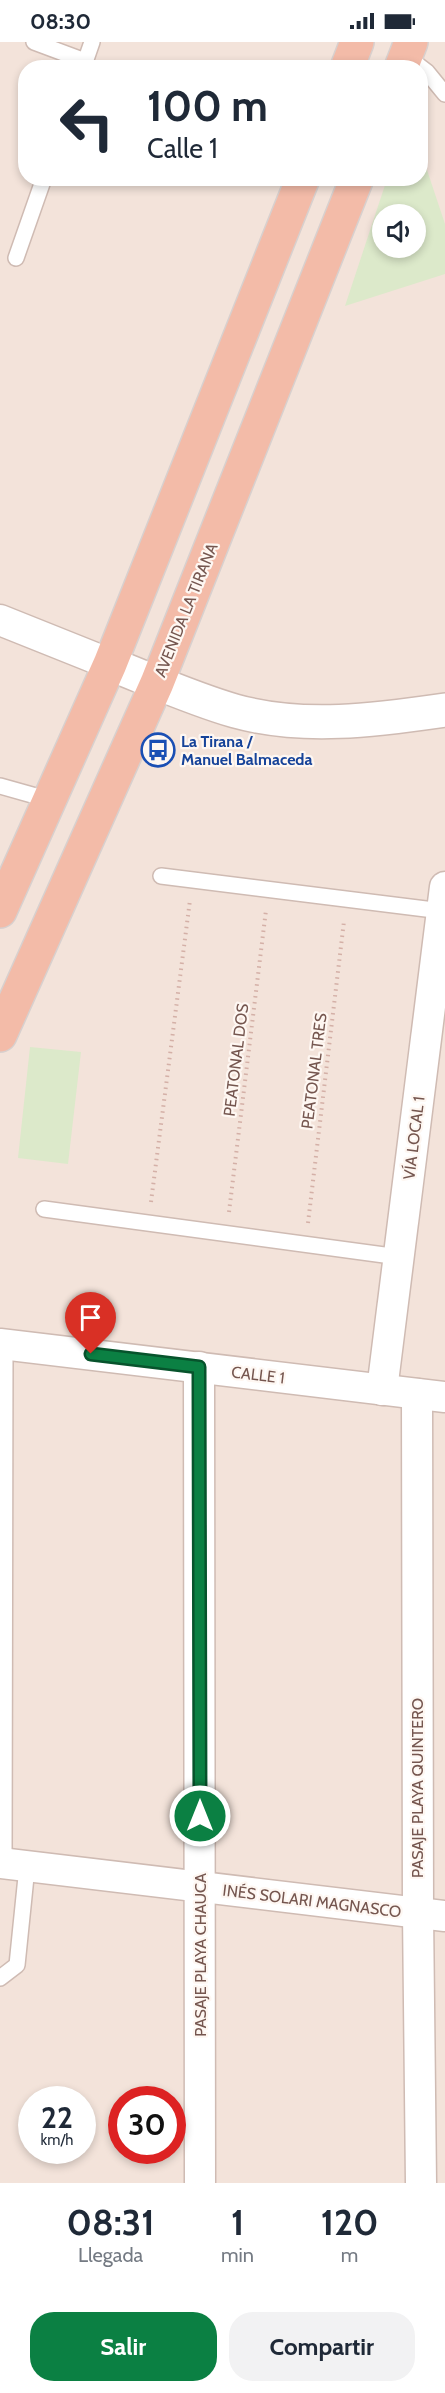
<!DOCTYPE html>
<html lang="es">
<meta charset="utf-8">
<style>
body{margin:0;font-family:Cabin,sans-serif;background:#f2f2f3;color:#1f2937;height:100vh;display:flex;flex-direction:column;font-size:22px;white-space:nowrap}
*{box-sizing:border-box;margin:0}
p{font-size:20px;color:#747a83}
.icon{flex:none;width:33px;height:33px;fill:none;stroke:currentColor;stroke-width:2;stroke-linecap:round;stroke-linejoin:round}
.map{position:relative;height:2141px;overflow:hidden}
.details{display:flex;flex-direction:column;background:#fff;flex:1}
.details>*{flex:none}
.banner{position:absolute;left:18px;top:18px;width:410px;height:126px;border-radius:24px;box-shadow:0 3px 9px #0003;background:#fff;color:#1f2937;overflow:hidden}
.fabs{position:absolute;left:372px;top:162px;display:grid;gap:12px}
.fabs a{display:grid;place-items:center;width:54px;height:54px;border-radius:50%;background:#fff;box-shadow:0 3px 9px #0003;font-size:30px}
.speed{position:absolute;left:18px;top:2044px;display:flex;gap:12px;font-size:30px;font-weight:700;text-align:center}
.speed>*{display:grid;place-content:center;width:78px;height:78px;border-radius:50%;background:#fff;box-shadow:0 3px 9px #0003;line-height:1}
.speed small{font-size:15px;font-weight:400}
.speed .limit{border:9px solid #d22;background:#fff;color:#111}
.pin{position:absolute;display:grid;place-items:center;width:51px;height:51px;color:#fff;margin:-62px -26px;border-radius:50% 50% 50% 0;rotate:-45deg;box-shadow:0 0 6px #0007}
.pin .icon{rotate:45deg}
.me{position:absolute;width:66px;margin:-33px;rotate:0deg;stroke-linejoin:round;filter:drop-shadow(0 0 4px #0008)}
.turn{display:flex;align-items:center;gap:21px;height:126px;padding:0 30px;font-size:27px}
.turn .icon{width:78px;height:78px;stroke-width:2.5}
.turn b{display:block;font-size:42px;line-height:51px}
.eta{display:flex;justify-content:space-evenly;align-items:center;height:102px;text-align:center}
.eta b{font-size:36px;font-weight:700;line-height:42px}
.action{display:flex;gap:12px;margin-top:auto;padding:12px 30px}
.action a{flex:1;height:69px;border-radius:24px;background:#0b8043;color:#fff;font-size:24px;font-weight:700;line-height:69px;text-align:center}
.action a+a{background:#f2f2f3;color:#1f2937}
.status{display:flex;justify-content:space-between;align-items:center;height:42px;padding:0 30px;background:#fff;direction:ltr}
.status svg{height:16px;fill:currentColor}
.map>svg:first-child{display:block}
.residential{fill:#f3e3da;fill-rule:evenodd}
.green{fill:#dce9ca;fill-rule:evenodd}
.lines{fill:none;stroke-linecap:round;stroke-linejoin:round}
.service-casing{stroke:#cfbbb3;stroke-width:18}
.minor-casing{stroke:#cfbbb3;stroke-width:33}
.tertiary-casing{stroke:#cfbbb3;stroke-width:36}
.trunk-casing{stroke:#d8d0ce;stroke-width:36}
.path{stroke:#d4b0a7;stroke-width:4;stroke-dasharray:1.5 4.5;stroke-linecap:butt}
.service{stroke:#fff;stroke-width:15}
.minor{stroke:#fff;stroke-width:30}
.tertiary{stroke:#fff;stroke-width:33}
.trunk{stroke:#f3bba8;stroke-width:33}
.route-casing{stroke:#07532c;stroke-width:15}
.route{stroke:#0b8043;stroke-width:10}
.labels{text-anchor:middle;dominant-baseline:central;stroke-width:4.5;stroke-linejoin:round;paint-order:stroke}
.street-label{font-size:16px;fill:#75564f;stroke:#fef7f2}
.transit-label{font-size:16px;font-weight:bold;fill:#164399;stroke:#fef7f2;text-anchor:start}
</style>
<div class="status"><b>08:30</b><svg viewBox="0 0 49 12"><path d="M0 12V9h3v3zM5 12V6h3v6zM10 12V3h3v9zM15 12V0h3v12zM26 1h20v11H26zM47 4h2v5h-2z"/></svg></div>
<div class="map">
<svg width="445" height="2141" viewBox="0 0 445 2141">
<rect width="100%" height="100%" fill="#fbf2eb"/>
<path class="residential" d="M0,0H445V2141H0ZM26,26H420V136H26ZM382,172H416V206H382ZM32,2058H82V2109H32ZM122,2058H172V2109H122Z"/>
<g class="green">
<path d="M420,107L445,182V232L345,264L387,137L420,136ZM382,172H416V206H382Z"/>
<path d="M30,1005L81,1010L68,1122L18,1116Z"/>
</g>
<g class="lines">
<g class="service-casing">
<g id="service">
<path d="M34,0L85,19"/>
<path d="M406,14L427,30L445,52"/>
<path d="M83,26L92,0"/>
<path d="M16,216L44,136"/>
<path d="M0,744L50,758"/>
<path d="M161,834L442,869"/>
<path d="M44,1167L399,1215"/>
<path d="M4,1822L5,1302"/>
<path d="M0,1936L17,1923L27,1825"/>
</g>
</g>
<g class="minor-casing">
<g id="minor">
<path d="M0,578L110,622"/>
<path d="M0,1302L445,1355"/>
<path d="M199,1325L200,2141"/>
<path d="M382,1348L445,845"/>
<path d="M417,1352L418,1871L421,2141"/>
<path d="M0,1821L445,1874"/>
</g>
</g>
<g class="tertiary-casing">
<path id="tertiary" d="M110,622C151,638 193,657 235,669C303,688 376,678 445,668"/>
</g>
<g class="trunk-casing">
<g id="trunk">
<path d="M347,26L357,0"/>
<path d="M401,26L411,0"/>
<path d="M0,869L110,622L303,136"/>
<path d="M0,993L157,641L357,136"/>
</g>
</g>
<g class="path">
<path d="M151,1160L190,858"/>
<path d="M229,1170L266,868"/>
<path d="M308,1181L344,879"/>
</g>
<use href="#service" class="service"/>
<use href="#minor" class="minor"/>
<use href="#tertiary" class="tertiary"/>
<use href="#trunk" class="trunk"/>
</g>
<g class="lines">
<g class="route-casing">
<path id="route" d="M91,1312L199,1325L200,1774"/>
</g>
<use href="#route" class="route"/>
</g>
<defs>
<g id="bus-ring" transform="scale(1.725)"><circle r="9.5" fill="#fef7f2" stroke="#1a4fb4" stroke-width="1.5"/><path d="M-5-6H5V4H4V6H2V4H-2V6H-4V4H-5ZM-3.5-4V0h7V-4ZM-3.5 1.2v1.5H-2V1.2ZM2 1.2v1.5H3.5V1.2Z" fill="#1a4fb4"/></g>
</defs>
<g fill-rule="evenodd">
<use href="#bus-ring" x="158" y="708"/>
</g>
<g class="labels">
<g class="street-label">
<text transform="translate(186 568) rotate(-68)">AVENIDA LA TIRANA</text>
<text transform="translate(236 1018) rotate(-83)">PEATONAL DOS</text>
<text transform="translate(314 1029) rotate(-83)">PEATONAL TRES</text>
<text transform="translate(414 1096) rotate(-83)">VÍA LOCAL 1</text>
<text transform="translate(258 1333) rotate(7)">CALLE 1</text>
<text transform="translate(417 1746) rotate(-90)">PASAJE PLAYA QUINTERO</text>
<text transform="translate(312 1859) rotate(7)">INÉS SOLARI MAGNASCO</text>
<text transform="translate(200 1913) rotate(-90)">PASAJE PLAYA CHAUCA</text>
</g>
<g class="transit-label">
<text x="181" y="699">La Tirana /<tspan x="181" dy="18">Manuel Balmaceda</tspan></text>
</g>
</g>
</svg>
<div class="fabs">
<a><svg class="icon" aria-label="sound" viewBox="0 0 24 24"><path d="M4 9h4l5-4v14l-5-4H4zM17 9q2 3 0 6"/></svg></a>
</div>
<div class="speed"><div>22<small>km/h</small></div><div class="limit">30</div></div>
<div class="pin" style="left:91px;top:1312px;background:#d93025"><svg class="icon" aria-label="arrive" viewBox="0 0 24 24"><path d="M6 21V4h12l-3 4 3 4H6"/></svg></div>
<svg class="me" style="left:200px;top:1774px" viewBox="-20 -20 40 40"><circle r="17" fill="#0b8043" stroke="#fff" stroke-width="3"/><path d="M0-11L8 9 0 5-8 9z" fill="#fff"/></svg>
<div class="banner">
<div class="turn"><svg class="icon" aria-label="left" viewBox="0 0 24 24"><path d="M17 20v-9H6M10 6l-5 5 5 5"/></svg><div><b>100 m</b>Calle 1</div></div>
</div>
</div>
<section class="details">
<div class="eta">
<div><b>08:31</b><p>Llegada</p></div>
<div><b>1</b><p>min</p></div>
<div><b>120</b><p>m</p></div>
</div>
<div class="action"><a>Salir</a><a>Compartir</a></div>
</section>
